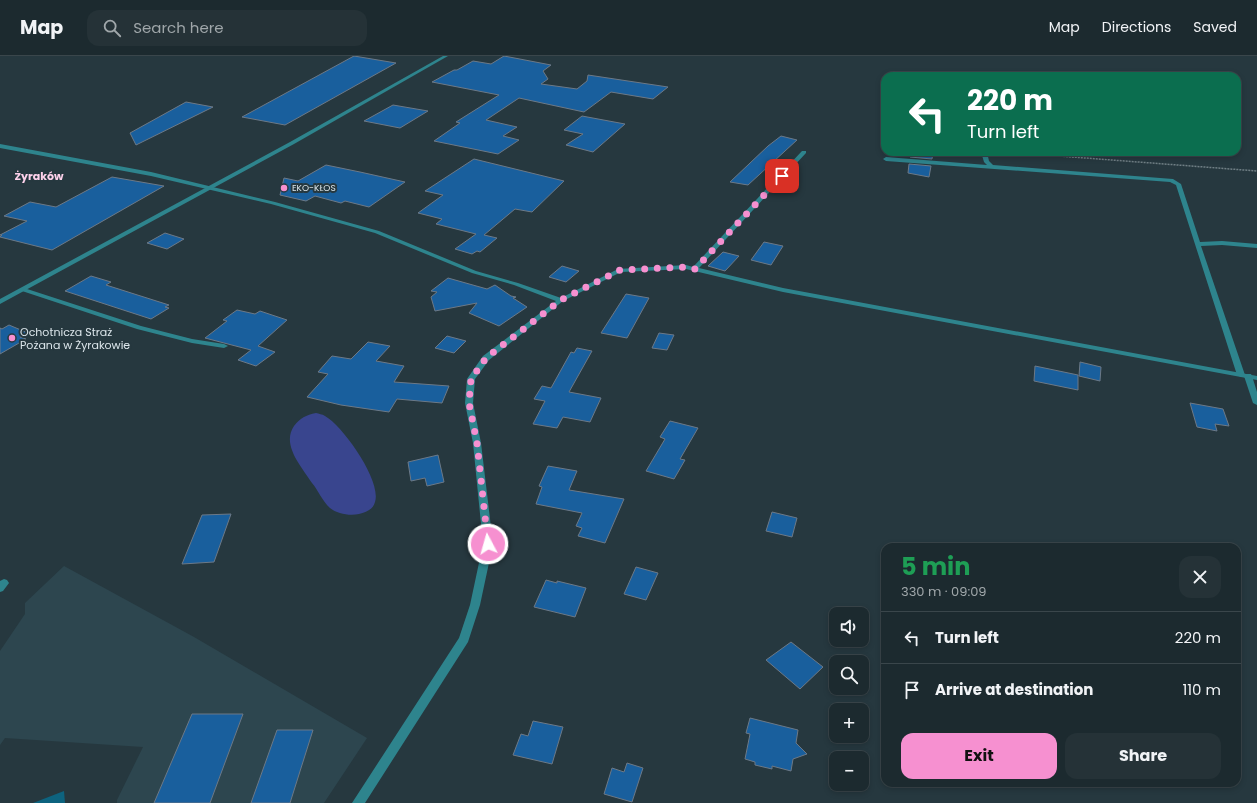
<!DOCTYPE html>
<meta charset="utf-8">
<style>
body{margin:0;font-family:Poppins,sans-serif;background:#253237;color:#f1f3f6;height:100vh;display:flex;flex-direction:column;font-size:15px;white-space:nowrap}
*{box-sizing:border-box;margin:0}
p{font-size:13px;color:#a0a7aa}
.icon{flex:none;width:22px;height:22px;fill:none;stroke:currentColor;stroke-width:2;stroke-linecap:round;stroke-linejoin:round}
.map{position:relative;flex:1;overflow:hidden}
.drawer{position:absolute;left:881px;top:487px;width:360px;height:244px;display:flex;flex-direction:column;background:#1c2a2f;border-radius:12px;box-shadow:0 2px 6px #0003,0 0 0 1px #3a464b}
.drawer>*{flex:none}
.hud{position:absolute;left:881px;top:16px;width:360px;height:84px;border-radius:12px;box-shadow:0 2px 6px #0003,0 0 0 1px #3a464b;background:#0b6e4f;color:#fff;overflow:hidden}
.fabs{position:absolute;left:829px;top:551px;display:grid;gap:8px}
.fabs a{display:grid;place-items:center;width:40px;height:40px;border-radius:8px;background:#1c2a2f;box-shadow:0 2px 6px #0003,0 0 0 1px #3a464b;font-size:20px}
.pin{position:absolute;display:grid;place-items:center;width:34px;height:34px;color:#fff;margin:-17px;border-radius:8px;box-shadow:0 2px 6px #0006}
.me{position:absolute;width:44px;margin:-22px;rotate:354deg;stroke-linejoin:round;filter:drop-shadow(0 0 3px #0008)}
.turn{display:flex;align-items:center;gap:14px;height:84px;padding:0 20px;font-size:18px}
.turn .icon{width:52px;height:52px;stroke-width:2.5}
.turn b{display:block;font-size:28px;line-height:34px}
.round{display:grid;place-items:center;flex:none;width:42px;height:42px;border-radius:12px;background:#253237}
.summary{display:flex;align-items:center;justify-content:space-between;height:68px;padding:0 20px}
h1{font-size:24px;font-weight:700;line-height:30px;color:#1e9e55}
.button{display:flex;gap:8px;margin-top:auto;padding:8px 20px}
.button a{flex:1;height:46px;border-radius:12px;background:#f690d0;color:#111;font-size:16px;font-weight:700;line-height:46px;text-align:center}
.button a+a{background:#253237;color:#f1f3f6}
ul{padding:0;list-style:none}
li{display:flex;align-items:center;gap:12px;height:52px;padding:0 20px;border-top:1px solid #3a464b}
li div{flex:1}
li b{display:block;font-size:15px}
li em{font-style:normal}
header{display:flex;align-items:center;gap:24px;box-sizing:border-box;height:56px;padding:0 20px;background:#1c2a2f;border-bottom:1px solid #3a464b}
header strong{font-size:19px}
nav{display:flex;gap:22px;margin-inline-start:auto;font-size:14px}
.search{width:280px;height:36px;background:#253237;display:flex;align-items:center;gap:10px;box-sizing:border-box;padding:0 14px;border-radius:12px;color:#a0a7aa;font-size:15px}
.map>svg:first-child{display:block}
.built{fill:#2d464f}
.green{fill:#0d637f}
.water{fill:#39458e}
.building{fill:#195f9d;stroke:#6c7987}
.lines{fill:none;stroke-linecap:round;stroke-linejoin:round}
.path{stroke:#707f85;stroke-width:1.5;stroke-dasharray:2 1;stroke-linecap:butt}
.service{fill:#2e848d;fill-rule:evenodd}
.minor{fill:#2e848d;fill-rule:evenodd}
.tertiary{fill:#2e848d;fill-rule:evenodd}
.route{stroke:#f690d0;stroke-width:7;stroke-dasharray:0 12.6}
.poi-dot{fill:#f690d0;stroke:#26383f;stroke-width:1.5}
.labels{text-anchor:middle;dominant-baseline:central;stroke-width:4;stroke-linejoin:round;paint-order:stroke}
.far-poi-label{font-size:9px;fill:#dbe5ea;stroke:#26383f;text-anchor:start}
.far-quarter-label{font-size:11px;font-weight:bold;fill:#fdd1eb;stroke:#26383f}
.poi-label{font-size:11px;fill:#dbe5ea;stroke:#26383f;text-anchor:start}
</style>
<header>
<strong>Map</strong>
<div class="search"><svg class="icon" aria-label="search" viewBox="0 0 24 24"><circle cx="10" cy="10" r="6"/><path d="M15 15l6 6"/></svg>Search here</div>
<nav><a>Map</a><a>Directions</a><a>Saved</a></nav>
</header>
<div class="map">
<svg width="1257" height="747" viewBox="0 0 1257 747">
<rect width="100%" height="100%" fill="#26383f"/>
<path class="built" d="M64,510L194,581L367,682L324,747H117V744L143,691L5,682L0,689V595L25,558V547Z"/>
<path class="green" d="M64,735L65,747H33Z"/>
<path class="water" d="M316,357C319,358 322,358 325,360C343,370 382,425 375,446C373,454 366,456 359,458C350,460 337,458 330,452C323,446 318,434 312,427C302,411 281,389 294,370C300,362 306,359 316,357Z"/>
<g class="building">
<path d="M354,0L396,7L285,69L242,61Z"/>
<path d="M504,0L551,9L543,15L548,23L541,28L577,33L587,25L588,19L668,31L653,43L611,36L584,56L519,42L486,64L517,71L503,80L519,84L498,98L434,85L460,67L456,66L499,39L432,26L454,14H457L473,5L491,8Z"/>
<path d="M186,46L213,51L136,89L130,77Z"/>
<path d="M393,49L428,55L400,72L364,65Z"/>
<path d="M582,60L625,68L593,96L566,89L583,78L564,74Z"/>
<path d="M781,80L797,84L748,129L730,126L768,90Z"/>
<path d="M911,96H933L932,103L910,101Z"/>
<path d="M474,103L564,125L532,156L515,153L484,179L497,182L480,196L477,195L472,198L455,193L476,178L436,168L442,163L418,157L443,139L425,135Z"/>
<path d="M909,108L931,110L929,121L908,117Z"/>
<path d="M326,109L360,116L405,126L369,151L345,145L341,147L315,140L306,145L280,139L284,122L298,125Z"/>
<path d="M112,121L164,130L52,194L0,181L2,179H0L27,165L4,160L30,146L56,151Z"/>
<path d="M165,177L184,183L167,193L147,187Z"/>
<path d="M764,186L783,190L771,209L751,204Z"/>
<path d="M723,196L739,200L725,215L708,210Z"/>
<path d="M562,210L579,215L566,226L549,221Z"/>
<path d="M91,220L111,226L106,229L169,249L165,251L169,252L151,263L65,235Z"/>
<path d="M448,222L487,233L495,229L511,240L516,241L513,242L527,251L499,270L469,257L477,247L435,255L431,241L437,236L431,235Z"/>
<path d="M626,238L649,242L627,282L601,277Z"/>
<path d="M237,254L255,258L260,255L287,264L258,290L275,296L256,310L238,304L251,294L205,282L227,265L223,264Z"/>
<path d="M9,269L28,277L20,281L26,283L0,298V272L2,273Z"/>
<path d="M659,277L674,279L667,294L652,292Z"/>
<path d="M447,280L466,285L454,297L435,292Z"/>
<path d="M368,286L390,290L376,305L404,310L394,326L449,330L442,347L397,343L389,356L341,349L307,341L328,318L318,316L332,300L351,303Z"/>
<path d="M577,292L592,295L569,336L601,342L590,366L563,361L557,372L533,368L545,345L534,343L542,330L551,332L571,296L574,297Z"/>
<path d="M1080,306L1101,311L1100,325L1079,320Z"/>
<path d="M1035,310L1078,319V334L1034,325Z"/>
<path d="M1190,347L1223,353L1229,370L1215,368L1217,375L1197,371Z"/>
<path d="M670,365L698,372L680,403L685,404L674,423L646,415L665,383L660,381Z"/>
<path d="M438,399L444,426L427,430L425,422L411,425L408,406Z"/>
<path d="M548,410L577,415L569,434L624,443L605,487L578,480L582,472L576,470L582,457L536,448L542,431L539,430Z"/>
<path d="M772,456L797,462L792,481L766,475Z"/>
<path d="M231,458L214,506L182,508L202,459Z"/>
<path d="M636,511L658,517L646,544L624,538Z"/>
<path d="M546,524L557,527V525L586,532L575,561L534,551Z"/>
<path d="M791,586L823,611L800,633L766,604Z"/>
<path d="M192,658H243L210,747H154Z"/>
<path d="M750,662L798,674L796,687L807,698L793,703L791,715L772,710V713L755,709V706L745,703L750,678L746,677Z"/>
<path d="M533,665L563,671L552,708L513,699L521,678L528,680Z"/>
<path d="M277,674H313L290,747H251Z"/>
<path d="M627,707L643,712L632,746L604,738L612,712L624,716Z"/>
</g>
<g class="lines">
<path class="path" d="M1006,96L1257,115"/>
<g class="service">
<path d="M981,96H987L989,105L993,109L1173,123L1181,128L1200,186L1222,185L1257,188V192L1222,189L1201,190L1245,319L1244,321H1241L1237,319L1176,129L1170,126L886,105L883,103L886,101L987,109L984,106Z"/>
<path d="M24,232L141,270L192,283L224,288L228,290L224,292L192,287L137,273L22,235L21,234Z"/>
<path d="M1245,318H1251L1252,320L1257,336V349L1253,347L1244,320Z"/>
<path d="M4,523L7,524L9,527L3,535L0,536V525Z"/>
</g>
<path class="minor" d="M0,88L151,116L275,146L379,175L476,215L518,227L561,242L618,213L686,209L693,211L802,95H806V97L699,212L783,232L1257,320V324L783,236L686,213L621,216L563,245L489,304L475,323L473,347L481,387L493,488L480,549L468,586L365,747H352L459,582L470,549L483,488L473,387L465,347L467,323L483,300L556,245L514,229L472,217L375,177L271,148L151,120L0,92Z"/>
<path class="tertiary" d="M443,0H448L294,88L0,248V243L290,86Z"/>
</g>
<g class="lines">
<path class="route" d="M488,488L477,387L469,347L471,323L486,302L561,244L620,214L686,211L695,213L782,120"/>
</g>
<g class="poi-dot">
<circle cx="284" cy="132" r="4"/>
<circle cx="12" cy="282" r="4"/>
</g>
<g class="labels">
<g class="far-poi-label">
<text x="292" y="132">EKO-KŁOS</text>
</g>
<g class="far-quarter-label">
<text x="39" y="120">Żyraków</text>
</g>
<g class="poi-label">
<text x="20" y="276">Ochotnicza Straż<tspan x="20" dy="13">Pożana w Żyrakowie</tspan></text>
</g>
</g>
</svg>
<div class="fabs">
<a><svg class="icon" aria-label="sound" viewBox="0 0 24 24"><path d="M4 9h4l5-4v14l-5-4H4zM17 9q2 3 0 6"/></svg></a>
<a><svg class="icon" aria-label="search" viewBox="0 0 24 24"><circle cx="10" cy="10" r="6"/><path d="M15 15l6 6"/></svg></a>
<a>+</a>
<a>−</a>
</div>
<div class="pin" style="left:782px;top:120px;background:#d93025"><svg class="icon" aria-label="arrive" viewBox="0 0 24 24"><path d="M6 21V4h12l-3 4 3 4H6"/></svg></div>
<svg class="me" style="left:488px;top:488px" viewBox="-20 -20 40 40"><circle r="17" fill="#f690d0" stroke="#fff" stroke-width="3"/><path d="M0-11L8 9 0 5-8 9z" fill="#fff"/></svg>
<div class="hud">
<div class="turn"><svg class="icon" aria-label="left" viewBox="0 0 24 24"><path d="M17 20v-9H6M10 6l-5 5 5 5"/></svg><div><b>220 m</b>Turn left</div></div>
</div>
<section class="drawer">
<div class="summary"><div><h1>5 min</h1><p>330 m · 09:09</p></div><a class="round"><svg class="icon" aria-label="close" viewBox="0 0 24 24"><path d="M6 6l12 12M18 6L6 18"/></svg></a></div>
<ul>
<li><svg class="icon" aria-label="left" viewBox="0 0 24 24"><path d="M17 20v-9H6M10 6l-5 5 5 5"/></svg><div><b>Turn left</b></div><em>220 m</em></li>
<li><svg class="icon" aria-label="arrive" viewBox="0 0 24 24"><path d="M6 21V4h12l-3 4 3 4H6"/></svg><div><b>Arrive at destination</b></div><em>110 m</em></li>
</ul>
<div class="button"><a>Exit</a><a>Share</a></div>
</section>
</div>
